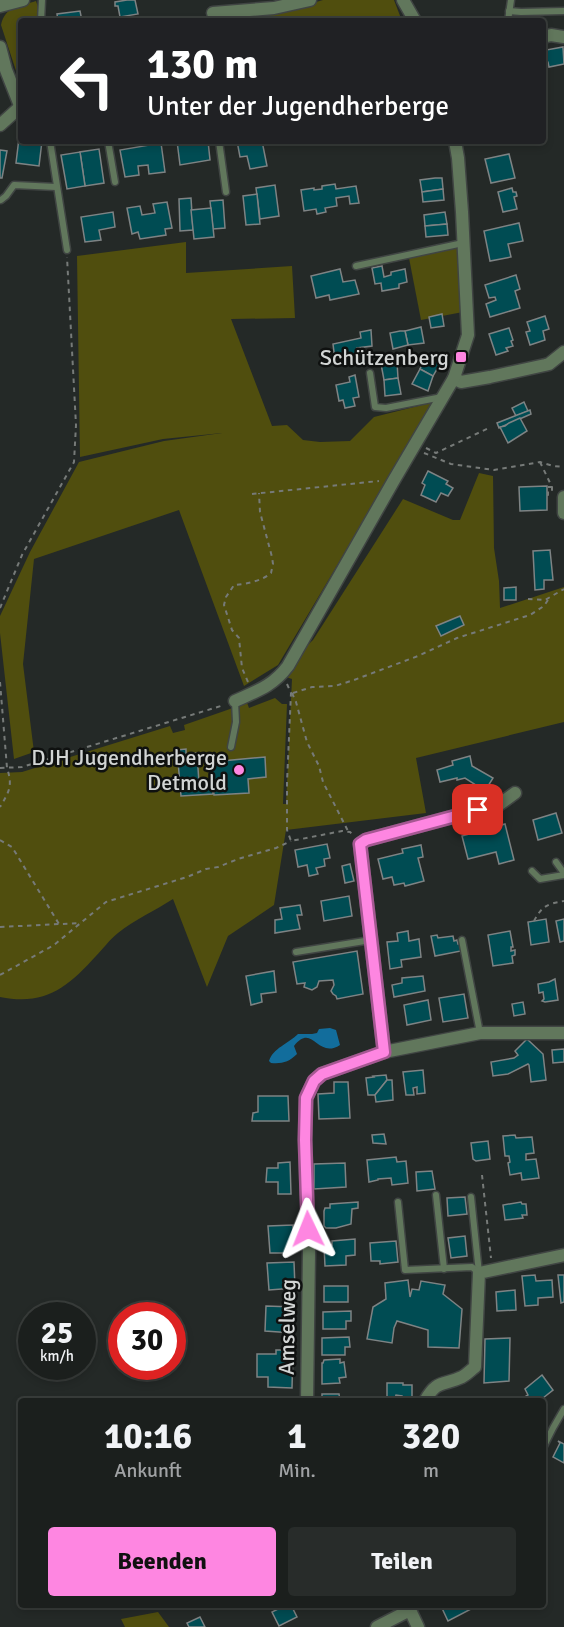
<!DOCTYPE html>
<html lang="de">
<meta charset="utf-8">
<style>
body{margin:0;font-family:Signika,sans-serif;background:#282c2a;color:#f1f3f6;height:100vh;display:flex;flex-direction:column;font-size:22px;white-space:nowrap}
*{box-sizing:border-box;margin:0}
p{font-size:20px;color:#a0a2a4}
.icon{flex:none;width:33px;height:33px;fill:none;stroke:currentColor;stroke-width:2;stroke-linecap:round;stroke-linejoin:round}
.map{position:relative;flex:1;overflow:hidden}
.drawer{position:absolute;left:18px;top:1398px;width:528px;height:210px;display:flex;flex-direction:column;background:#1b1f1d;border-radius:6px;box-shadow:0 3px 9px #0003,0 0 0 2px #393d3b}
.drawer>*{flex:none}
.banner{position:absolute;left:18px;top:18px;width:528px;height:126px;border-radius:6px;box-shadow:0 3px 9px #0003,0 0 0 2px #393d3b;background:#202124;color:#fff;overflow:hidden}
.speed{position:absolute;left:18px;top:1302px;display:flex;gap:12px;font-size:30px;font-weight:700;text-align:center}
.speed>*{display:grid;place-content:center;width:78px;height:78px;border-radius:50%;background:#1b1f1d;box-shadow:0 3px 9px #0003,0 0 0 2px #393d3b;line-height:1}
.speed small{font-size:15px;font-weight:400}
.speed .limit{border:9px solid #d22;background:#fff;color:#111}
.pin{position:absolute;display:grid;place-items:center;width:51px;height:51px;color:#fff;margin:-26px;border-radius:12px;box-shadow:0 3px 9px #0006}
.me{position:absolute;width:66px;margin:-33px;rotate:358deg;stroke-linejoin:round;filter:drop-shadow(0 0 4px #0008)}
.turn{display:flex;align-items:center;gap:21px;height:126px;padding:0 30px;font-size:27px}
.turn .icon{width:78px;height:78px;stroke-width:2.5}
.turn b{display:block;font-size:42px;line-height:51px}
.eta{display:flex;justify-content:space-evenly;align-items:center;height:102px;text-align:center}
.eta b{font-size:36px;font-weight:700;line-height:42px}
.primary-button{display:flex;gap:12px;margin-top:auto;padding:12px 30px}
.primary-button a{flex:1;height:69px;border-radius:6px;background:#fe86e1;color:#111;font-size:24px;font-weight:700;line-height:69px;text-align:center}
.primary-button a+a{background:#282c2a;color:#f1f3f6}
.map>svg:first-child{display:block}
.green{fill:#504e0e}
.water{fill:#126d9c}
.building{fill:#004c53;stroke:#7e8384;stroke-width:1.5}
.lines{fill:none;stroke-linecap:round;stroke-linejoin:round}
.lane-casing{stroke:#404543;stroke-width:9}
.street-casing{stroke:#404543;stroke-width:15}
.path{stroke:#767a78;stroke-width:2;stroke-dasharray:4.5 4.5;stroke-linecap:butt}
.lane{stroke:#61775c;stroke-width:6}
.street{stroke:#61775c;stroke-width:12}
.route-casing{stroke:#a55792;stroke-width:15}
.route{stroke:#fe86e1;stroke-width:10}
.poi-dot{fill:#fe86e1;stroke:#0f1110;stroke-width:2}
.labels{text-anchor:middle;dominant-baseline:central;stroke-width:5;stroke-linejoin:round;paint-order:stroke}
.poi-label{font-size:22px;fill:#d2d5d4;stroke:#0f1110;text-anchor:end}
.street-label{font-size:22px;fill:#d2d5d4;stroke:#0f1110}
</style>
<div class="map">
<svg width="564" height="1627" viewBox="0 0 564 1627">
<rect width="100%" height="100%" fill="#242927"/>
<g class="green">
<path d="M323,0H394L402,21H253V15L285,11Z"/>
<path d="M36,1L39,10L38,21H21V86L1,25C5,6 20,6 36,1Z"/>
<path d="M186,242V273L292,266L295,318L231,319L272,426L287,425L303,440L320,442L350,441L374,417L434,402L278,665L244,686L179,510L34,559L23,664L34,752L14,759L0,633V616L30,552L79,462L164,441L222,433L163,439L80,457L77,256Z"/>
<path d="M460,246L463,312L421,320L409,258Z"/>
<path d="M479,473L493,476L494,548L499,581L500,608L564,587V722L416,758L426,813L286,830L274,905L228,936L207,987L173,899C156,910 134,920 118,933C110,939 103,949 96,956C67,988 45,1006 0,997V773L22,772L170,726L173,733L185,730L184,725L230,709L246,700L249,708L275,698L282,704H287L283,804H286L292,679L277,674L313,640L403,499L453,520H460Z"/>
<path d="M158,1612L169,1627H125L121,1619Z"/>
</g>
<path class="water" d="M330,1028L336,1030L340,1045C317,1060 313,1022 294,1046L297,1054C289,1062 282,1064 271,1063L269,1061C273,1048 288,1044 298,1034H312L317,1033L319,1029Z"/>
<g class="building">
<path d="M127,0H135L138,14L120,17L118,6H115V2Z"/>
<path d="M80,11L82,21H58L57,14Z"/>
<path d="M563,47L564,64L549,67L548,62L545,61V58L547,56L546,50Z"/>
<path d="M19,138H21V141H42L39,166L16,163Z"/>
<path d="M177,141H208L210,160L180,165Z"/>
<path d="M237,141H262L267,166L250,169L247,156L240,157Z"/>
<path d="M161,143L165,172L149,174L148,165L138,166L139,175L125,177L120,150Z"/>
<path d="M99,149L104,183L85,186L80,152Z"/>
<path d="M0,150L7,151L2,178H0Z"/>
<path d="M80,152L85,186L67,189L61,155Z"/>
<path d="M509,154L515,178L491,183L485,159Z"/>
<path d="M435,178H442L443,189L422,192L420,180Z"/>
<path d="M335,184L336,189L356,186L359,203L350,204L349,196L336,198L337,206L325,208L326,212L317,214L316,209L304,211L301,190L314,188V190L322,189V186Z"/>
<path d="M275,185L279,216L260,219L256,188Z"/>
<path d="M512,188L513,192H516L517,196L514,197L517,209L503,212L498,192Z"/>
<path d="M443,189L444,200L423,202L422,192Z"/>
<path d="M257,194L260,224L246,225L243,196Z"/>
<path d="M191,198L193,230L180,231L179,199Z"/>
<path d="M223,200L225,228L213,229L210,201Z"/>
<path d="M167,202L172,228L165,229L166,235L140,239L138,232L132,234L127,208L140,206L142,215L155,213L153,204Z"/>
<path d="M211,208L214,237L194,239L191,210Z"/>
<path d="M113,212L115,227L99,230L101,240L85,242L81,217Z"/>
<path d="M445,212L447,224L425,226L424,215Z"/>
<path d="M519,223L523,241L508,244L511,257L490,261L484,231Z"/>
<path d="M447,224L448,235L426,237L425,226Z"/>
<path d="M382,266L384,277L391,275V272L405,269L407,282L399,284V288L382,291L381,283L375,284L372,268Z"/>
<path d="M340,269L343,282L355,280L359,294L330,300L329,295L316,298L311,276Z"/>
<path d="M516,275L520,289L515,291L520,308L490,317L486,304L496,300L495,297L489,298L485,285Z"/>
<path d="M442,314L444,326L431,328L429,317Z"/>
<path d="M545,316L549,329L543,331L545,340L530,345L526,332L530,331L527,322Z"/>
<path d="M421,327L424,343L408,345L405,331Z"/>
<path d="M509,328L513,340L511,341L513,346L506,348L508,351L496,355L489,334Z"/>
<path d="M371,330L372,346L357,348L359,357L353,358V360L341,361V360H335L333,344L361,338L360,332Z"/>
<path d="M400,331H405L408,345L393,349L390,333Z"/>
<path d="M426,355L441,362L433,376L420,369Z"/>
<path d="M397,362L398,378L384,380L381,364Z"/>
<path d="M420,369L433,376L428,391L412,384Z"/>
<path d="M355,375L359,397L353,398L355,406L345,408L343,400L339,401L336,385L350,382L349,377Z"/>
<path d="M398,378L401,394L385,396L384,380Z"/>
<path d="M524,402L528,411L516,416L512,408Z"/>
<path d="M530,410L531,414L499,428L497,423Z"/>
<path d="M520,418L527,431L508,443L500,427L505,426L509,423Z"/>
<path d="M428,471L448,481L446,484L453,488L448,496L441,493L436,502L421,495L425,485L422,483Z"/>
<path d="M547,486V510L520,511L519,487Z"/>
<path d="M550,550L553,580H544V589L535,590L533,551Z"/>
<path d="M516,587V600H504V588Z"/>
<path d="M460,616L464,625L441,636L436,626Z"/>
<path d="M186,749V754L197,753L199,783L212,782L213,794L181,796L177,750Z"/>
<path d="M470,756L472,766L493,778L485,791L465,778L457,780V778L440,782L437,770L453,765L452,761Z"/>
<path d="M265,757L266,777L248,779L249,793L214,795L211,762Z"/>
<path d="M556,813L562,833L538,840L533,820Z"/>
<path d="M505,824L514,860L499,864L496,852L468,859L462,836Z"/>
<path d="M327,844L330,858L324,859L325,866L316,868L318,874L309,876L307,865L298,867L295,850Z"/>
<path d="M421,845L423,857L418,858L424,881L405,886L404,883L394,885L392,877L383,879L378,859L403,853L402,849Z"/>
<path d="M350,864L354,881L345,883L342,866Z"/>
<path d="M349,896L352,916L324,921L321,901Z"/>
<path d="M300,905L302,915H297L300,929L275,933V920L282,919L280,908Z"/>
<path d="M546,919L549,942L531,945L528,922Z"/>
<path d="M564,919V941L560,942L556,921Z"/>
<path d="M408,931L409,941L419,939L421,957L401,960L402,967L390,969L387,942L398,941L397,933Z"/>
<path d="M510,931L513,947H511V951L515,950V955L512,956L513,963L493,966L488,935Z"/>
<path d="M437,935L438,938L453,936L454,941L457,940L458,944L460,943L461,951L435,956L431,936Z"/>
<path d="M357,951L363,994L337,999L336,996L333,994L331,991L334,985L333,980L319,981L317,987L312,990L304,987L305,983L297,984L293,962Z"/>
<path d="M274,971L276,992L261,994L262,1002L251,1005L246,976Z"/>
<path d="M423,976L425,991L394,997L392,985L402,983V978Z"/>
<path d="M555,979L558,1000L545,1002L542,1001L544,999L543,992L539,993L538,984L549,982Z"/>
<path d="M464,994L468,1018L443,1022L439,998Z"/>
<path d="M428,1000L431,1020L407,1025L404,1005Z"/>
<path d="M523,1002L525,1014L514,1016L512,1004Z"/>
<path d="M527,1039L543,1054L546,1080L531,1082L529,1065L528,1064L508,1074L493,1076L491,1062L514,1058L518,1055L515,1051Z"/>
<path d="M564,1049V1062L553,1063L552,1050Z"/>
<path d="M423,1070L425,1093L417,1094V1087L413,1088L414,1095H406L403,1072Z"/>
<path d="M386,1075L387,1080L375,1095H368L366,1078L374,1077L373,1076Z"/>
<path d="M387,1080H392L393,1100L376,1102L375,1095Z"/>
<path d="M334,1082H348L350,1118L319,1119L318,1094L334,1093Z"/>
<path d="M258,1096H288L289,1121H252L253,1113L258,1112Z"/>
<path d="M384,1134L386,1144L373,1143L372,1135Z"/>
<path d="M515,1135L516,1138L532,1137L534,1153L526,1154V1160L536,1159L539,1178L522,1180L521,1173L510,1175L508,1163L510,1162L509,1156H505L503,1136Z"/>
<path d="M488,1141L490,1159L476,1161L473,1159L471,1143Z"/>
<path d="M396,1157L397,1162L406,1161L408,1183L392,1185L391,1178L378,1179V1180L369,1182L367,1160Z"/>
<path d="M290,1162L291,1194H278V1182H266L267,1168H278V1163Z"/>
<path d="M345,1163L346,1187L314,1189V1164Z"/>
<path d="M432,1171L435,1189L417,1191L416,1172Z"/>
<path d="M465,1197L467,1214L448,1216L447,1198Z"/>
<path d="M358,1202V1208L352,1209L351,1224L336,1228H326L324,1226V1211L325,1208H330V1204Z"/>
<path d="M521,1202L522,1204H526L527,1215H522L523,1218L505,1220L503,1205Z"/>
<path d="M293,1225V1253H270L268,1226Z"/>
<path d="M465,1236L467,1256L451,1258L448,1238Z"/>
<path d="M355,1239V1255L346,1256V1265L325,1266L324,1246L332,1245V1241Z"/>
<path d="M396,1241L398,1262L380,1264V1261H371L370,1243Z"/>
<path d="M294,1262L295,1288L269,1290L267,1263Z"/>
<path d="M535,1275L536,1281L552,1280L553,1297L538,1298V1305L525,1306L522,1276Z"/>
<path d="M558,1275H564V1302L561,1303Z"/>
<path d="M408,1280L410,1297L412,1289L419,1290L421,1281L445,1285L443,1294L462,1309L459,1348L428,1347V1330L397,1321L394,1328L392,1343L367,1339L373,1307L386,1299L385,1283Z"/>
<rect x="324" y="1286" width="24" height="16"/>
<path d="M515,1290L516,1310L497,1311L496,1292Z"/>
<path d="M266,1306L294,1307L293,1333L265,1331Z"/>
<path d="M351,1311V1321H346V1329H323V1312Z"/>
<path d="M349,1337L350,1347H345V1355H322V1338Z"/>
<path d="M510,1338L509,1381L484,1383L485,1339Z"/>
<path d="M276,1350H293L292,1388L268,1387V1377H257V1354H276Z"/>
<path d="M340,1359V1363L344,1362L346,1377L339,1378L340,1383L322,1384V1363H323L324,1360Z"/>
<path d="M542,1375L553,1390L543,1398V1401H523V1398L528,1395L525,1389Z"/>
<path d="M387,1383H403V1385H412V1401H402V1396L396,1395L395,1398H387Z"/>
<path d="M322,1394H339L340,1401H322Z"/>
<path d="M558,1441L564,1444V1463L553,1457L560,1443Z"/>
<path d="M286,1605H291L297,1617L279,1626L272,1612Z"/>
<path d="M443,1605H471L473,1608L448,1621L441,1606Z"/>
<path d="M200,1617L205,1627H189L187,1623Z"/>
</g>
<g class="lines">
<g class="lane-casing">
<g id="lane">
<path d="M509,11L521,12L564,11"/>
<path d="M41,21L42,0"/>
<path d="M508,21L511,0"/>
<path d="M50,141L67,250"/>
<path d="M108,141L115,182"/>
<path d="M219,141L226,192"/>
<path d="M1,200L6,196L14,185L56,187"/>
<path d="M356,266L463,243"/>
<path d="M370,373L375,407L386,408L442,397"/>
<path d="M231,747L236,722L235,701"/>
<path d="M556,862L564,873"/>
<path d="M532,871L540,879L564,875"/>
<path d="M462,940L480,1033"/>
<path d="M296,952L371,940"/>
<path d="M436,1195L444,1269"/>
<path d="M471,1197L479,1273"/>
<path d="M398,1202L405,1270L472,1267L479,1273"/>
<path d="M543,1448L553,1428L564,1409"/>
</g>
</g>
<g class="street-casing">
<g id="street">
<path d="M403,0L415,21"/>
<path d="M0,6L23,0"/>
<path d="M213,13L274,8L310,0"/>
<path d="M543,37L551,35L564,37"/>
<path d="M0,47L6,70L21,108"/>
<path d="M0,125L20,107"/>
<path d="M454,378L461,382L490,377L545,365L549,364L564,352"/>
<path d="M564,497V513"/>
<path d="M235,701C257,691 273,686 288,666L394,480L454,378L468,335L462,212L458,158L455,141"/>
<path d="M384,1052L360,844L366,840L500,804L515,793"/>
<path d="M307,1401L309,1252L305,1140L306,1098L314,1081L322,1074L384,1052L480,1033H564"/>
<path d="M425,1401C437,1379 443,1386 462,1377C466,1375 471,1370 475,1367L479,1273L564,1255"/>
<path d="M377,1627L410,1610L418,1627"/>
</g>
</g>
<g class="path">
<path d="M426,448L436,453L491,427"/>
<path d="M424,453L451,464L494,470L540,462L553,466L564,467"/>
<path d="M540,462L552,487V495"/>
<path d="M252,494L379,481"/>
<path d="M547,495H548V487H552"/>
<path d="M528,599L545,600L564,589"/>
<path d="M0,608L22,555L74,462L76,425L67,257"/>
<path d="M0,682L7,768C13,786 9,792 0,807"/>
<path d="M248,682L242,668L239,638L232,630L224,605L226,597L234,585C246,584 262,581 271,573L273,564L272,557L260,512L259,493"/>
<path d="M287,684L291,693L287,782V830L291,841L342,831L350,832L353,835"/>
<path d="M292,693L296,702L307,742L319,766L323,782L348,831"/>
<path d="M293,693L312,687L335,686L354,680L418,656L457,638L530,615L544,606L550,597"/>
<path d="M0,768L22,767L224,705"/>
<path d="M0,840L12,847L59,924"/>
<path d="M534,921C542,906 547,904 564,901"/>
<path d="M0,927L81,923"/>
<path d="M0,975L54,945L106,902L187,877L206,869L218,867L238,859L276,848L291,841"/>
<path d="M482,1175L491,1258"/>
</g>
<use href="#lane" class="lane"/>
<use href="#street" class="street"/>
</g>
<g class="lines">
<g class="route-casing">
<path id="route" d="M308,1229L305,1140L306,1098L314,1081L322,1074L384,1052L360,844L366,840L478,810"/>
</g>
<use href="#route" class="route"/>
</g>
<g class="poi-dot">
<rect x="455" y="351" width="12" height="12" rx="3"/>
<circle cx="239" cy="770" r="6"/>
</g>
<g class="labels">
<g class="poi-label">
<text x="449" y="357">Schützenberg</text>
<text x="227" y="757">DJH Jugendherberge<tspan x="227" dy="25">Detmold</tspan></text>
</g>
<g class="street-label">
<text transform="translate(287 1327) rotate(-89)">Amselweg</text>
</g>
</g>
</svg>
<div class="speed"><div>25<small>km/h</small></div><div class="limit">30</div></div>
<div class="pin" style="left:478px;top:810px;background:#d93025"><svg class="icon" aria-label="arrive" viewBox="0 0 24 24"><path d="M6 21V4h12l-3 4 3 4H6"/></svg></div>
<svg class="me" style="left:308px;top:1229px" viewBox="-20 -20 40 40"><path d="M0-17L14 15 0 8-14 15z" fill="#fe86e1" stroke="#fff" stroke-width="4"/></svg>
<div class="banner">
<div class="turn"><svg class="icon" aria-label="left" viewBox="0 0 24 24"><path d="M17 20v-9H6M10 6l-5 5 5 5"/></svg><div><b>130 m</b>Unter der Jugendherberge</div></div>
</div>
<section class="drawer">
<div class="eta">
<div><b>10:16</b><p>Ankunft</p></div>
<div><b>1</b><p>Min.</p></div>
<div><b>320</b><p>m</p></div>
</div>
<div class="primary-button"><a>Beenden</a><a>Teilen</a></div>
</section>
</div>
